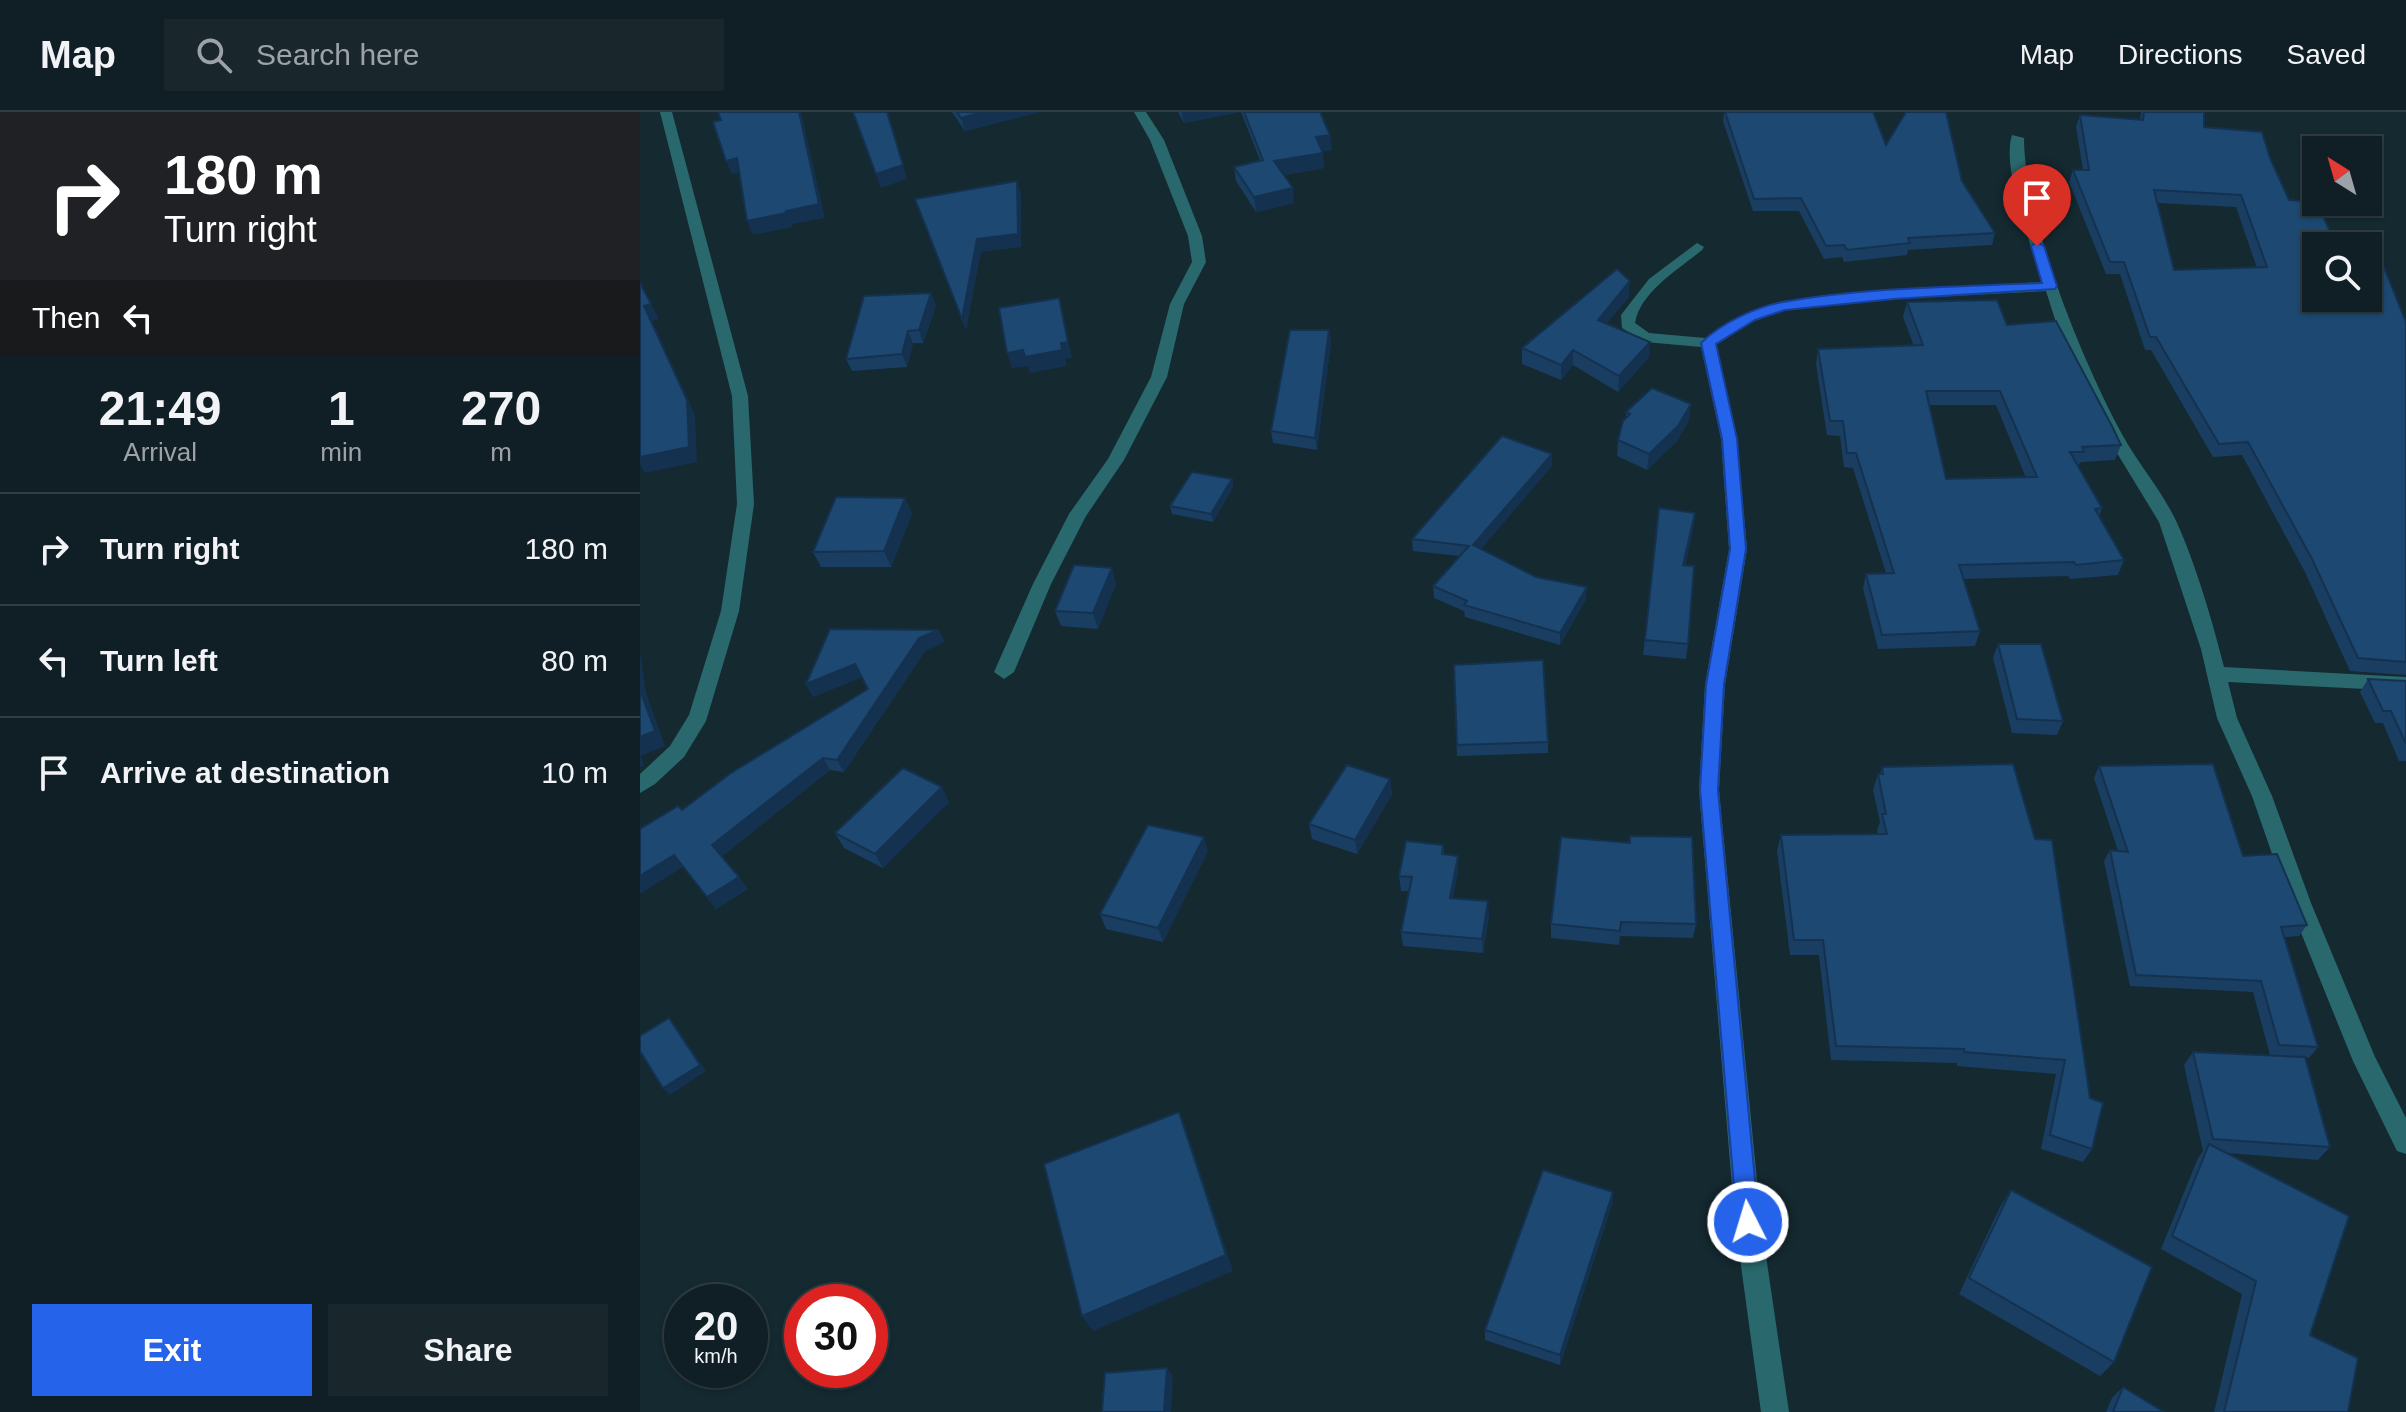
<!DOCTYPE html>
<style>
body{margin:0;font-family:Helvetica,sans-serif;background:#19272d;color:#f1f3f6;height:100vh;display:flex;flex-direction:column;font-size:30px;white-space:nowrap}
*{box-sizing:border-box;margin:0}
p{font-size:26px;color:#9ca2a7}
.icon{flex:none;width:44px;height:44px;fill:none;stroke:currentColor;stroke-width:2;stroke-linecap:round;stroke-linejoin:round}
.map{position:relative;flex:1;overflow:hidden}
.sheet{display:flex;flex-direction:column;background:#101f25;width:640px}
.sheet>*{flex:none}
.top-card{background:#202124;color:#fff;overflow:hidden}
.needle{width:52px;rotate:323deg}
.fabs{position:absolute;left:1662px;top:24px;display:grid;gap:16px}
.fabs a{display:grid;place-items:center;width:80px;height:80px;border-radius:0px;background:#101f25;box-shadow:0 2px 6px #0004,0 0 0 2px #303d42;font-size:40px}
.speed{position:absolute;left:24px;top:1172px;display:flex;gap:16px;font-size:40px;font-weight:700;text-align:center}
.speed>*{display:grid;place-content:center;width:104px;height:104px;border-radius:50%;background:#101f25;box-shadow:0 2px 6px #0004,0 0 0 2px #303d42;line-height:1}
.speed small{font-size:20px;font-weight:400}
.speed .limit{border:12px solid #d22;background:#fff;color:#111}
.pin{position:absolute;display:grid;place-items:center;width:68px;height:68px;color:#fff;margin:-82px -34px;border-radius:50% 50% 50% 0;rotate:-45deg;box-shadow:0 0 8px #0007}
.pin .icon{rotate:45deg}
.me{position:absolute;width:88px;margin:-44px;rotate:355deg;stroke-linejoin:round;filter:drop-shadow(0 0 6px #0008)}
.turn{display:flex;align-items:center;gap:28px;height:168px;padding:0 32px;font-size:36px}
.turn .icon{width:104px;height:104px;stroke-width:2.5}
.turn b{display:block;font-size:56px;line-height:68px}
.then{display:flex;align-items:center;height:76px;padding:0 32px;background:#0003;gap:16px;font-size:30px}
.eta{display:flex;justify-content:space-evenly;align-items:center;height:136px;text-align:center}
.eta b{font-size:48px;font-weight:800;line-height:56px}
.action{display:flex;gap:16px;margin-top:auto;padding:16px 32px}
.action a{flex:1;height:92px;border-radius:0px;background:#2563eb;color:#fff;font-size:32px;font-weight:800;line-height:92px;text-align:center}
.action a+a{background:#19272d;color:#f1f3f6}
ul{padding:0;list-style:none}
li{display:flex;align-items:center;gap:24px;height:112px;padding:0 32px;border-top:2px solid #303d42}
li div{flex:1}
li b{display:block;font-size:30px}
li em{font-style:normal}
header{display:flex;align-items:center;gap:48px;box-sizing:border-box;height:112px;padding:0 40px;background:#101f25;border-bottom:2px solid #303d42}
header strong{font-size:38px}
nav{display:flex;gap:44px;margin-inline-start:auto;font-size:28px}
.search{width:560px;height:72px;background:#19272d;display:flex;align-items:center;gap:20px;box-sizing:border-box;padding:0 28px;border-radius:0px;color:#9ca2a7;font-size:30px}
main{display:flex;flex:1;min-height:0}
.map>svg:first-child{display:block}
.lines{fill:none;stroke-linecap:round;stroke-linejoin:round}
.minor{fill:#29696d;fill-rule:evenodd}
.wall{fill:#193e61;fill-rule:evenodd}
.shaded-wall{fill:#14324f}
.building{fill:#1d4871;stroke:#14324f;stroke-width:2;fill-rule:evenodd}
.route{fill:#2563eb;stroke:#184099;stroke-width:2}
</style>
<header>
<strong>Map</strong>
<div class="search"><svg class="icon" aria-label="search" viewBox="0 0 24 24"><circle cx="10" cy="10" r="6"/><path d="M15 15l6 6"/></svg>Search here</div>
<nav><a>Map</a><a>Directions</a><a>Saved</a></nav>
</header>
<main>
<section class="sheet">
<div class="top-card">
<div class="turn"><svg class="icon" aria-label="right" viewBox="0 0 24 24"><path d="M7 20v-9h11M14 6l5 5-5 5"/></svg><div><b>180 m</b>Turn right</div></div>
<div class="then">Then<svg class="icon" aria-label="left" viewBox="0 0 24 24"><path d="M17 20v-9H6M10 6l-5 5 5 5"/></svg></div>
</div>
<div class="eta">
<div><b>21:49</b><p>Arrival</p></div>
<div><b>1</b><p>min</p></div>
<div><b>270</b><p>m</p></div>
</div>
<ul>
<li><svg class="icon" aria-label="right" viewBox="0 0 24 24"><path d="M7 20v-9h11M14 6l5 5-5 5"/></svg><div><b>Turn right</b></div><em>180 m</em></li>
<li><svg class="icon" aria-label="left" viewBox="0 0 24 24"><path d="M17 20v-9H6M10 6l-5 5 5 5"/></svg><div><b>Turn left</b></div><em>80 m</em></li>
<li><svg class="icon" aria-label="arrive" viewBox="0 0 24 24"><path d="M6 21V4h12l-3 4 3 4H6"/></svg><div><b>Arrive at destination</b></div><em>10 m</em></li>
</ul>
<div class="action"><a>Exit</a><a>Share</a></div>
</section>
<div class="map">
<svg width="1766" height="1300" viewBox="0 0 1766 1300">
<rect width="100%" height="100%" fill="#152931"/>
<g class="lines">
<g class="minor">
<path d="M20,0H32L108,284L114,392L99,499L66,609L44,645L15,672L0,681V662L30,634L49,603L81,499L97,392L92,284Z"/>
<path d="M494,0H506L524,28L562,124L566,150L544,192L527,265L484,348L446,404L411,472L374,560L364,567L354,560L393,472L429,402L468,347L511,265L530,192L552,150L548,124L510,28Z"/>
<path d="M1372,23L1384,26C1384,107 1443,251 1483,324C1499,353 1523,380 1537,411C1556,453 1573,511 1584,555L1766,565V579L1588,570L1597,606L1632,684L1671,791L1735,945L1766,1006V1042L1757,1039L1713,949L1649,791L1612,684L1577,606L1561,537L1519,410L1466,323L1418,217L1406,179L1254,187L1145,198L1115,208L1076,233L1097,327L1107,437L1085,573L1079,678L1121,1110L1149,1300H1121L1095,1110L1059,678L1065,573L1089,437L1081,327L1061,235L1005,230L982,216L981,203L1009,167L1057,131L1064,135L1062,138C1039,157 1000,180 995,211L1009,221L1065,226L1105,202L1143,189L1254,179L1403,170C1392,136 1361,56 1372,23Z"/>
</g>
</g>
<g class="wall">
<path d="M312,0H399L325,19Z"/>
<path d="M538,0H600L544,11Z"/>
<path d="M601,0H680L692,38L682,39L684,56L644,63L654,91L616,100L596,69L594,55L620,48Z"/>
<path d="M1084,0H1233L1246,33L1322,69L1355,121L1352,133L1268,138L1267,143L1204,150L1202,145L1184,147L1159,99H1113L1083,9Z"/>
<path d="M1501,0H1564V15L1630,46L1649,88L1676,134L1766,210V563L1710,559L1665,460L1602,343L1573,345L1511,238H1505L1480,162H1466L1429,70L1433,58H1443L1436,15L1440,3L1500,7ZM1518,91L1596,95L1617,156L1534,158Z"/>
<path d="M989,185L967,211L1009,245L978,280L933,253L921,268L882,252V236Z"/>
<path d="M1267,190L1367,213L1481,333L1475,348L1441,350L1438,354L1462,396L1459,404L1484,448L1478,463L1430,467L1428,464L1324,467L1340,519L1335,534L1238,537L1223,476L1226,462L1246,461L1213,356L1204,355L1200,324L1187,323L1176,252L1178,237L1274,234L1263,205ZM1290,293H1356L1386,366L1306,367Z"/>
<path d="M296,194L283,231H273L267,255L212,259L206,247Z"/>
<path d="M689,218L691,230L677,338L633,331L631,319Z"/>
<path d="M986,300L1049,308L1037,329L1007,358L977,344L978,328L986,307Z"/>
<path d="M912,354L841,437L896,465L946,487L920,533L825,505L824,499L794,486L793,474L820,444L773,439L772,427Z"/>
<path d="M592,367L593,375L573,410L532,402L530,394Z"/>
<path d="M265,386L272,402L251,455H181L173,440Z"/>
<path d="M1019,396L1055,401L1053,417L1045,454L1048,532L1046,547L1003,543Z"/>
<path d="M476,472L458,517L421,514L415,499Z"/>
<path d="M305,530L285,539L204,660L190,658L82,744L108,777L76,797L43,755L42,698L228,577L222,565L173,585L166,572Z"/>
<path d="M1358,532L1423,609L1417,623L1372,621L1353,546Z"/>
<path d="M814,553L908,630V641L817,644Z"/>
<path d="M1728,567L1766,569V649H1759L1743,611H1735L1720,580Z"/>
<path d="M1373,652L1452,1037L1443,1050L1401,1037L1416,962L1317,954V951L1191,948L1179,843H1150L1137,739L1141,723L1238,722L1237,718L1240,710L1233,678L1238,662H1240L1242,655Z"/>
<path d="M1459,654L1603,744L1667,813L1659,824L1645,825L1678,935L1669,946L1666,945L1690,1035L1678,1048L1587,1041L1670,1223L1708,1300H1574L1602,1182L1521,1137L1558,1046L1563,1039L1544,953L1553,940L1630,943L1613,880L1490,874L1464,749L1470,738L1478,739L1454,666Z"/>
<path d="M750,667L752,682L717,742L672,727L669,712Z"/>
<path d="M309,690L243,756L204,736L195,721Z"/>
<path d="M990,724L1056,812L1053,826L980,824L979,833L911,826V812L989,731Z"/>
<path d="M803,733L804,742L818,758L813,786L849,804L843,841L763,834L761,820L770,779H761L759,764Z"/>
<path d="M568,739L523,830L466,817L460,802Z"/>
<path d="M1371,1078L1474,1250L1460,1264L1319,1182L1360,1095Z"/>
<path d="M973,1080L972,1092L920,1253L845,1228V1218Z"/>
<path d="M1483,1275L1524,1300H1466L1472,1286Z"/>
</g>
<g class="shaded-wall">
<path d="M159,0H161L185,106L152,112V115L113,123L107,109Z"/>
<path d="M247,0L267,67L241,76L236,62Z"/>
<path d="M343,0H399L325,19L321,6Z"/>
<path d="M542,0H600L544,11Z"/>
<path d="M690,23L692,38L677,40L676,25Z"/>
<path d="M683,41L684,56L636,64L634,49Z"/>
<path d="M97,46L103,60L92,62L86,49Z"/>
<path d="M377,69L381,81V135L341,140L326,219L322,207L337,127Z"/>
<path d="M653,76L654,91L616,100L614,85Z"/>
<path d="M990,169L989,185L957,223L958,208Z"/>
<path d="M291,181L296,194L283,231L279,218Z"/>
<path d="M419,186L432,246L425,247L427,254L390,261L388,254L372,256L367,241L421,231Z"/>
<path d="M11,192L19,207L12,209L55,303L57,350L5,361L0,352L4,194Z"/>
<path d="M689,218L691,230L677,338L675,326Z"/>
<path d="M268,219L273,231L267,255L262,242Z"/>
<path d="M1010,230L1009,245L978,280L979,264Z"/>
<path d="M933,238V253L921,268V253Z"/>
<path d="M1051,292L1049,308L1037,329L1007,358L1009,342Z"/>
<path d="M912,342V354L834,445L833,433Z"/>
<path d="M592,367L593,375L573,410L571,402Z"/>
<path d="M265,386L272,402L251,455L244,439Z"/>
<path d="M1055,401L1053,417L1042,469L1043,453Z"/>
<path d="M472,456L476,472L458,517L453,501Z"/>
<path d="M947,475L946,487L920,533V521Z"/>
<path d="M299,518L305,530L285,539L204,660L197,648L279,526Z"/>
<path d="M0,539L6,581L25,634L1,644L4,654L0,655Z"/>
<path d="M215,552L222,565L173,585L166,572Z"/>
<path d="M183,646L190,658L81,745L72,733Z"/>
<path d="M750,667L752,682L717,742L715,728Z"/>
<path d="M302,675L309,690L243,756L235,742Z"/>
<path d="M564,725L568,739L523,830L518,816Z"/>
<path d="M34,743L43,755L0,782V764Z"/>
<path d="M818,744V758L811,800L810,786Z"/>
<path d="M99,765L108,777L76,797L67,785Z"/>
<path d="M848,789L849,804L843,841L842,827Z"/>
<path d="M29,906L35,913L66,959L30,983L23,976Z"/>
<path d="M539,1000L546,1018L593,1159L453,1219L442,1204Z"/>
<path d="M973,1080L972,1092L920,1253V1243Z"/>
<path d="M527,1256L533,1265L531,1300H524Z"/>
</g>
<g class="building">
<path d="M78,0H159L179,92L146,99V101L107,109L97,46L86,49L73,10L81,8Z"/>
<path d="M213,0H247L263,53L236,62Z"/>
<path d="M317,0H343L321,6Z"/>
<path d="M604,0H680L690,23L676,25L683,41L634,49L653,76L614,85L594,55L623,48Z"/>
<path d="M1085,0H1233L1246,33L1266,0H1306L1322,69L1355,121L1268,126L1270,131L1207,138L1204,133L1186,134L1161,86L1114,87Z"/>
<path d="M1504,0H1564V15L1622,20L1630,46L1649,88L1677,90L1695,131L1709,132L1710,134H1676V186H1728V152L1743,153L1766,210V550L1718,546L1672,447L1608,330L1579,332L1516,225H1510L1484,150H1470L1433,58H1449L1440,3L1503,8ZM1514,78L1601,83L1627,155L1534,158Z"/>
<path d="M377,69L378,122L337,127L322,207L275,87Z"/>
<path d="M977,157L990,169L958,208L1010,230L979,264L933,238L921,253L882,236Z"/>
<path d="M0,171L11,192L4,194L47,288L49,335L0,345Z"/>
<path d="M291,181L279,218L268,219L262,242L206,247L224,184Z"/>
<path d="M419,186L428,230L421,231L422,238L385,245L383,238L367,241L359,196Z"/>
<path d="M1357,188L1367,213L1416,209L1473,316L1481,333L1442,335L1444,340H1430L1462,396L1455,397L1484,448L1436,453L1434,450L1319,453L1340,519L1242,523L1226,462L1254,461L1216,341H1207L1203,309H1190L1178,237L1283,233L1267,190ZM1286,279H1360L1397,365L1306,367Z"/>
<path d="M650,218H689L675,326L631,319Z"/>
<path d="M1012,276L1051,292L1038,314L1009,342L978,328L983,309L990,302L986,300Z"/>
<path d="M862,324L912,342L833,433L896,465L947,475L920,521L824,493L827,489L793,474L829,434L772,427Z"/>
<path d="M552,360L592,367L571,402L530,394Z"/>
<path d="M196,385L265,386L244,439L173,440Z"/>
<path d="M1019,396L1055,401L1043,453L1054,454L1048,532L1005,528Z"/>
<path d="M434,453L472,456L453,501L415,499Z"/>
<path d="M190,517L299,518L279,526L197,648L183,646L72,733L99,765L67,785L34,743L0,764V717L38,694L42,698L91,661L228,577L215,552L166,572Z"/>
<path d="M1358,532H1401L1423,609L1377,607Z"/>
<path d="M903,548L908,630L817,633L814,553Z"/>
<path d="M1728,567L1766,569V632L1751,599H1743Z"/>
<path d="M0,578L15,619L0,625Z"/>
<path d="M1373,652L1395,727L1412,728L1450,986L1463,991L1452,1037L1410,1023L1425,948L1324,940V937L1196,934L1183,828H1154L1141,723L1247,722L1242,702H1246L1238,662H1243L1242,655Z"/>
<path d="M1573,652L1603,744L1637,742L1667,813L1641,815L1678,935L1639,933L1621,869L1496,863L1470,738L1488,740L1459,654Z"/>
<path d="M707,653L750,667L715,728L669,712Z"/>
<path d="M263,656L302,675L235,742L195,721Z"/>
<path d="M508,713L564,725L518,816L460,802Z"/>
<path d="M990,724L1052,725L1056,812L981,810L980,819L911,812L921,725L990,731Z"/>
<path d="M766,729L803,733L802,742L818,744L810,786L848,789L842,827L761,820L772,765L759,764Z"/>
<path d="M29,906L60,953L23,976L0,939V924Z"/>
<path d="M1553,940L1665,945L1690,1035L1573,1027Z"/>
<path d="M539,1000L586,1143L442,1204L404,1052Z"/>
<path d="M1569,1032L1709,1104L1670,1223L1718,1246L1708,1300H1584L1616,1169L1532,1124Z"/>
<path d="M903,1058L973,1080L920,1243L845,1218Z"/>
<path d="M1371,1078L1512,1155L1474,1250L1329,1166Z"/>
<path d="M527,1256L524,1300H462L465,1261Z"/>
<path d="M1483,1275L1524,1300H1473Z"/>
</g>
<path class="route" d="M1397,130L1404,134L1417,174L1415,177L1254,187L1145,198L1115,208L1076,232L1097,327L1106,437L1084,573L1078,678L1119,1110L1116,1118L1108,1121L1100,1118L1097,1110L1060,678L1066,573L1090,437L1082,327L1061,231C1081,211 1116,195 1143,190C1228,175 1317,175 1402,171L1391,134Z"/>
</svg>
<div class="fabs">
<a><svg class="needle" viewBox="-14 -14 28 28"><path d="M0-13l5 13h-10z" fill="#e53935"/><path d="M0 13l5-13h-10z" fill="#9ca2a7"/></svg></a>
<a><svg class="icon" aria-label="search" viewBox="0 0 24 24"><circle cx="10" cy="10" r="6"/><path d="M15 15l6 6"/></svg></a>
</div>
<div class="speed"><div>20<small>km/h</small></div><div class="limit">30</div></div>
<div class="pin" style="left:1397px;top:134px;background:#d93025"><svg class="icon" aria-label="arrive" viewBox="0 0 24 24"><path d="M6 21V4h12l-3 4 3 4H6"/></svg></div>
<svg class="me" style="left:1108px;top:1110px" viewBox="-20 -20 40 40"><circle r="17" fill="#2563eb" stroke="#fff" stroke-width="3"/><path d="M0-11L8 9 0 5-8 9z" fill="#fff"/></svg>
</div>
</main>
